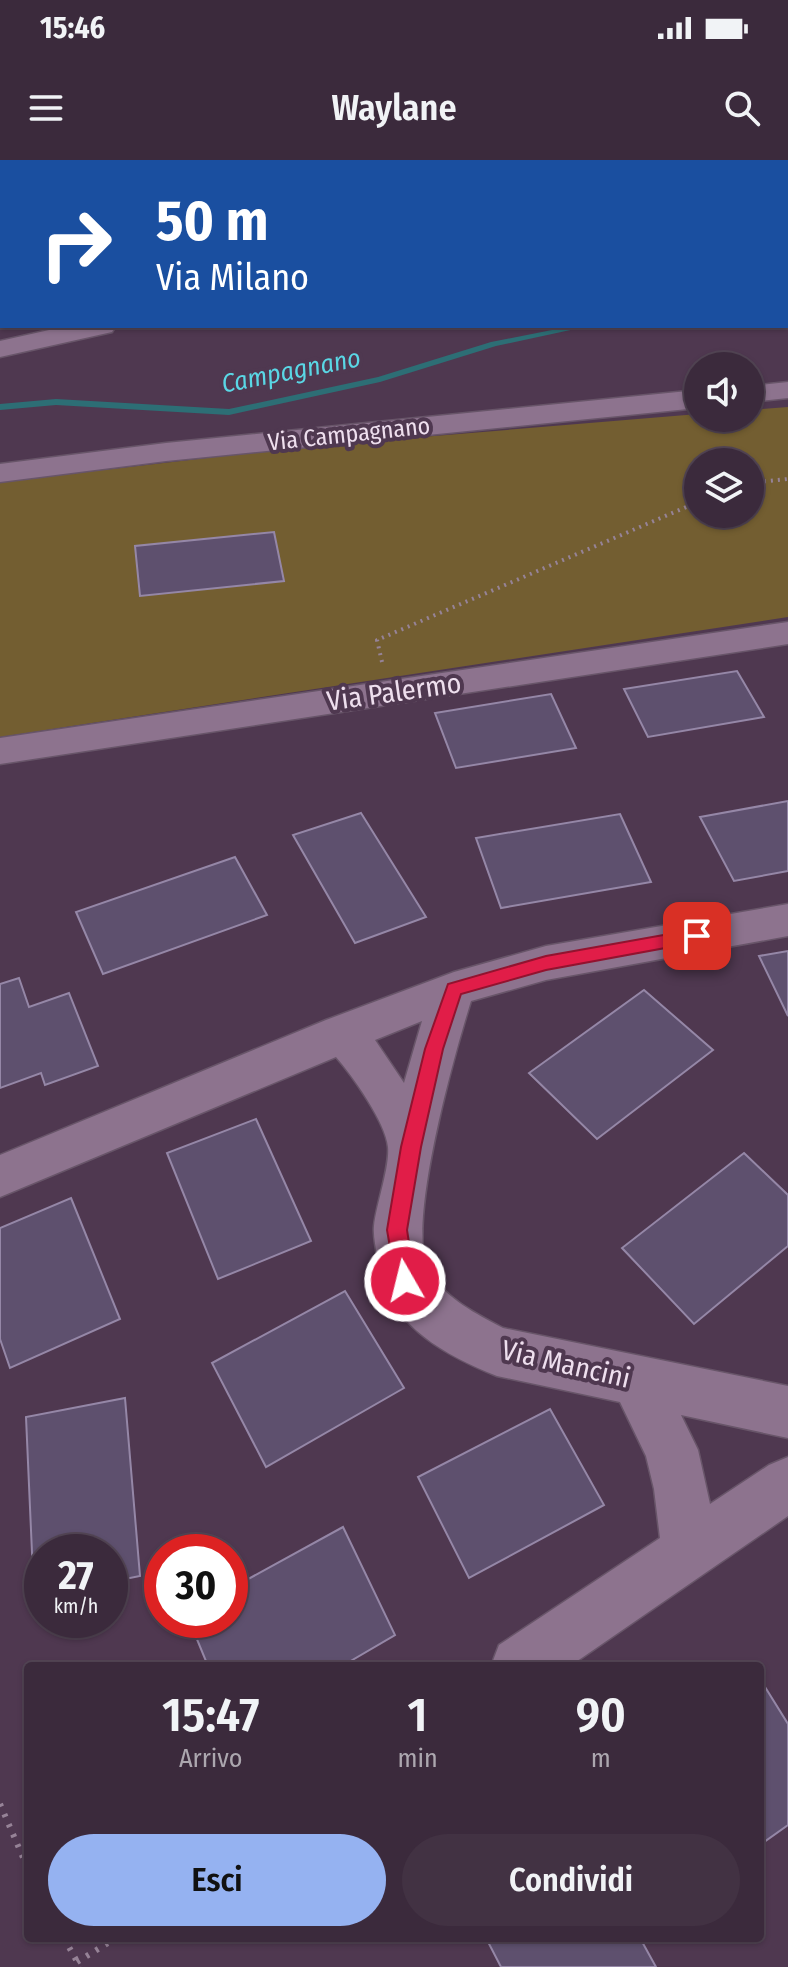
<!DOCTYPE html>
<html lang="it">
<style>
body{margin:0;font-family:"Fira Sans Condensed",sans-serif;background:#423243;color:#f1f3f6;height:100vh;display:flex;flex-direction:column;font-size:30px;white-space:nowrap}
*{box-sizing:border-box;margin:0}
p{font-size:26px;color:#aca7af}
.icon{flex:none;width:44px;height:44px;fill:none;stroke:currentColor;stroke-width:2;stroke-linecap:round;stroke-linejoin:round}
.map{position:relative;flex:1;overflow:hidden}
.side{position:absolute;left:24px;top:1502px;width:740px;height:280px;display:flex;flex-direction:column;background:#3b2a3c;border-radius:8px;box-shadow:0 2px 6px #0004,0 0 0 2px #544656}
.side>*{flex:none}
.guide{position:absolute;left:0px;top:0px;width:788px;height:168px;box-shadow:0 2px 6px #0004,0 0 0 2px #544656;background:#1a4fa0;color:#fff;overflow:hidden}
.buttons{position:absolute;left:684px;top:192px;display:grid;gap:16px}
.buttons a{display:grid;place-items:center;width:80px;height:80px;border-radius:50%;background:#3b2a3c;box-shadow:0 2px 6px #0004,0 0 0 2px #544656;font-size:40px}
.speed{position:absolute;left:24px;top:1374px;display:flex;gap:16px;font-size:40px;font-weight:700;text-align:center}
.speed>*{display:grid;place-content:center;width:104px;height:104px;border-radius:50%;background:#3b2a3c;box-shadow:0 2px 6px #0004,0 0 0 2px #544656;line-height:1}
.speed small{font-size:20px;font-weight:400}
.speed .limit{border:12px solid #d22;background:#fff;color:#111}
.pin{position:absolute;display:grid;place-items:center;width:68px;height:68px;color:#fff;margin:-34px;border-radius:16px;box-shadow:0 4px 12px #0006}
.me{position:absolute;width:88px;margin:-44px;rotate:352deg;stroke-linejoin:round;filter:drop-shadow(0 0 6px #0008)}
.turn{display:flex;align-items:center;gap:28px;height:168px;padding:0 24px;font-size:36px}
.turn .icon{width:104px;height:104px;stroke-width:2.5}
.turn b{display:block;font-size:56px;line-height:68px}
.eta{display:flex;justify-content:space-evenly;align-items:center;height:136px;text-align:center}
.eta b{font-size:48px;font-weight:600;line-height:56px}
.cta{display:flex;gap:16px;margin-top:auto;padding:16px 24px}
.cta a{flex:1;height:92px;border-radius:48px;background:#95b2f1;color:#111;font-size:32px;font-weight:600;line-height:92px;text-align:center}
.cta a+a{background:#423243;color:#f1f3f6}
.status{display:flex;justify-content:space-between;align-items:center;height:56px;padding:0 40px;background:#3b2a3c;direction:ltr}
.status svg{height:22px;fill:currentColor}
header{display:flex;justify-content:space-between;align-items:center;height:104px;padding:0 24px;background:#3b2a3c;font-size:36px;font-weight:600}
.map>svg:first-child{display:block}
.green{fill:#735e31;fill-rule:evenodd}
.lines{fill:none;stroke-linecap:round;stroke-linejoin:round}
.stream{fill:#2d6e75;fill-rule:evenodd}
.building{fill:#5e506e;stroke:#9587a7;stroke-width:2}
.street-casing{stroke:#685569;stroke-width:3}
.path-far1{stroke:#968397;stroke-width:4;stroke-dasharray:2 5;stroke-linecap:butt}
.path{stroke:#968397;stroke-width:6;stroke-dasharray:3 8;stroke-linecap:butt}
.street{fill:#8d738e;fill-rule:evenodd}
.route{fill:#e11d48;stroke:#92132f;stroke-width:2}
.labels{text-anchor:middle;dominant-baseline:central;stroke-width:8;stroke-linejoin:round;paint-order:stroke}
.far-street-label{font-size:24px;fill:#eedfee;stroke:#4f3850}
.far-water-label{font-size:26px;font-style:italic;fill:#5ad7e5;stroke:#4f3850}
.street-label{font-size:28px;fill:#eedfee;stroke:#4f3850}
</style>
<div class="status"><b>15:46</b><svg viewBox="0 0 49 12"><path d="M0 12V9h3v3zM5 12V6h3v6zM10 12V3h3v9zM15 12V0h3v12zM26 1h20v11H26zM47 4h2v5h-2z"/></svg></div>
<header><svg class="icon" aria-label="menu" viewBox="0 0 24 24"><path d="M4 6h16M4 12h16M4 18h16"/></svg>Waylane<svg class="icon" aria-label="search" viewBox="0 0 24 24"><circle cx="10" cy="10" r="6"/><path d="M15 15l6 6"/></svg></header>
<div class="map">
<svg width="788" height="1807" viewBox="0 0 788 1807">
<rect width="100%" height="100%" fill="#4f3850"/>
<path class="green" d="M788,247V457L0,577V322L301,287L698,254V258H750V250ZM698,302H750V354H698Z"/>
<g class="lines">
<g class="stream">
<rect x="786" y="146" width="2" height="6"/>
<path d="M572,166H589L496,186L380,222L229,255L56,245L0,250V244L56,239L229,249L378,217L491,182Z"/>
</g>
</g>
<g class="building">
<path d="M274,372L284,421L140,436L135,386Z"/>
<path d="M737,511L764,557L648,577L624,529Z"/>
<path d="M551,534L576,588L456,608L435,553Z"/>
<path d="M788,641V711L734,721L700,657Z"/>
<path d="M361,653L426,757L355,783L293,675Z"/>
<path d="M620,654L651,722L501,748L476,678Z"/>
<path d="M235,697L267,755L103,814L76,752Z"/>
<path d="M788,791V856L759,796Z"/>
<path d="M19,818L29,847L69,833L98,906L45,925L41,913L0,928V824Z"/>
<path d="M644,830L713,890L597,979L529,913Z"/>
<path d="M256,959L311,1081L218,1119L167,993Z"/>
<path d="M744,993L788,1035V1086L694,1164L622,1088Z"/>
<path d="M71,1038L120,1159L10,1208L0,1179V1068Z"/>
<path d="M345,1131L404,1228L266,1307L212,1203Z"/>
<path d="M125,1238L140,1416L110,1422V1392H42V1436L34,1438L26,1257Z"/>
<path d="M550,1249L604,1345L469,1418L418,1317Z"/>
<path d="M343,1367L395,1475L342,1506H208L189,1460H230V1429Z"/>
<path d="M760,1519L788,1564V1665L760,1685Z"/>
<path d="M486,1778H640L656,1807H501Z"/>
</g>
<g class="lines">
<g class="street-casing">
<g id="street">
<path d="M67,166H116L112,172L0,197V181Z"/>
<path d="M788,222V238L750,242V226Z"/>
<path d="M698,230V248L166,301L0,322V304L166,283Z"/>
<path d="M788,462V484L0,604V578Z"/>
<path d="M788,744V776L546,820L471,841C456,889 403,1073 430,1113C448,1140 475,1153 503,1168L788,1226V1278L681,1255L698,1290L710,1344L769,1305L788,1297V1356L570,1506H491L499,1485L660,1378L654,1329L646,1296L620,1242L497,1216C440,1193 386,1163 377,1097C376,1087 373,1076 374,1066C376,1045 390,1007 388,987C386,963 352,915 336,897L0,1037V995L326,860L454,812L546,786ZM422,861L404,923L375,880Z"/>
</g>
</g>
<g class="path-far1">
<path d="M750,323L788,319"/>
<path d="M382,502L377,480L698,342"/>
</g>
<g class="path">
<path d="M0,1644L28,1709"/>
<path d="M64,1778L80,1807"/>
<path d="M77,1802L116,1778"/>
</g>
<use href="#street" class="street"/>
</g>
<path class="route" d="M697,769L703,771L706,776L703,781L546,810L461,834L443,889L421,987L407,1070L415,1121L412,1128L405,1131L397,1128L387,1070L401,987L425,889L448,824L546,796Z"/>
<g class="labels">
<g class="far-street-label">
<text transform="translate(349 274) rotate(-6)">Via Campagnano</text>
</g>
<g class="far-water-label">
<text transform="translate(291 211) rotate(-11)">Campagnano</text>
</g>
<g class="street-label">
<text transform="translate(394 532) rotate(-8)">Via Palermo</text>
<text transform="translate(566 1204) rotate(13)">Via Mancini</text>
</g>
</g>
</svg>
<div class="buttons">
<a><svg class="icon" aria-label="sound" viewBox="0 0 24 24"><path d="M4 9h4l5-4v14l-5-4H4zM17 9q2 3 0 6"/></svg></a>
<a><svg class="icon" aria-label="layers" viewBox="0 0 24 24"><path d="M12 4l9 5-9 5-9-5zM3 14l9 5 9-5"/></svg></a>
</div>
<div class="speed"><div>27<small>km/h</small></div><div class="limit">30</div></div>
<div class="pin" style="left:697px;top:776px;background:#d93025"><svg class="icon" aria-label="arrive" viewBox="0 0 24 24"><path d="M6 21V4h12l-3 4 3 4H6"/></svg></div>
<svg class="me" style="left:405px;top:1121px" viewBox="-20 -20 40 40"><circle r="17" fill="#e11d48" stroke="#fff" stroke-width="3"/><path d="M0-11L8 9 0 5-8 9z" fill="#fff"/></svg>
<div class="guide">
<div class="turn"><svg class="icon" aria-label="right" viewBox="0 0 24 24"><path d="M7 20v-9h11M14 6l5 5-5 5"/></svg><div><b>50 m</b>Via Milano</div></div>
</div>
<section class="side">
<div class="eta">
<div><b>15:47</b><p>Arrivo</p></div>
<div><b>1</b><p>min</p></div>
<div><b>90</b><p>m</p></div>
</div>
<div class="cta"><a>Esci</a><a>Condividi</a></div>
</section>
</div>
